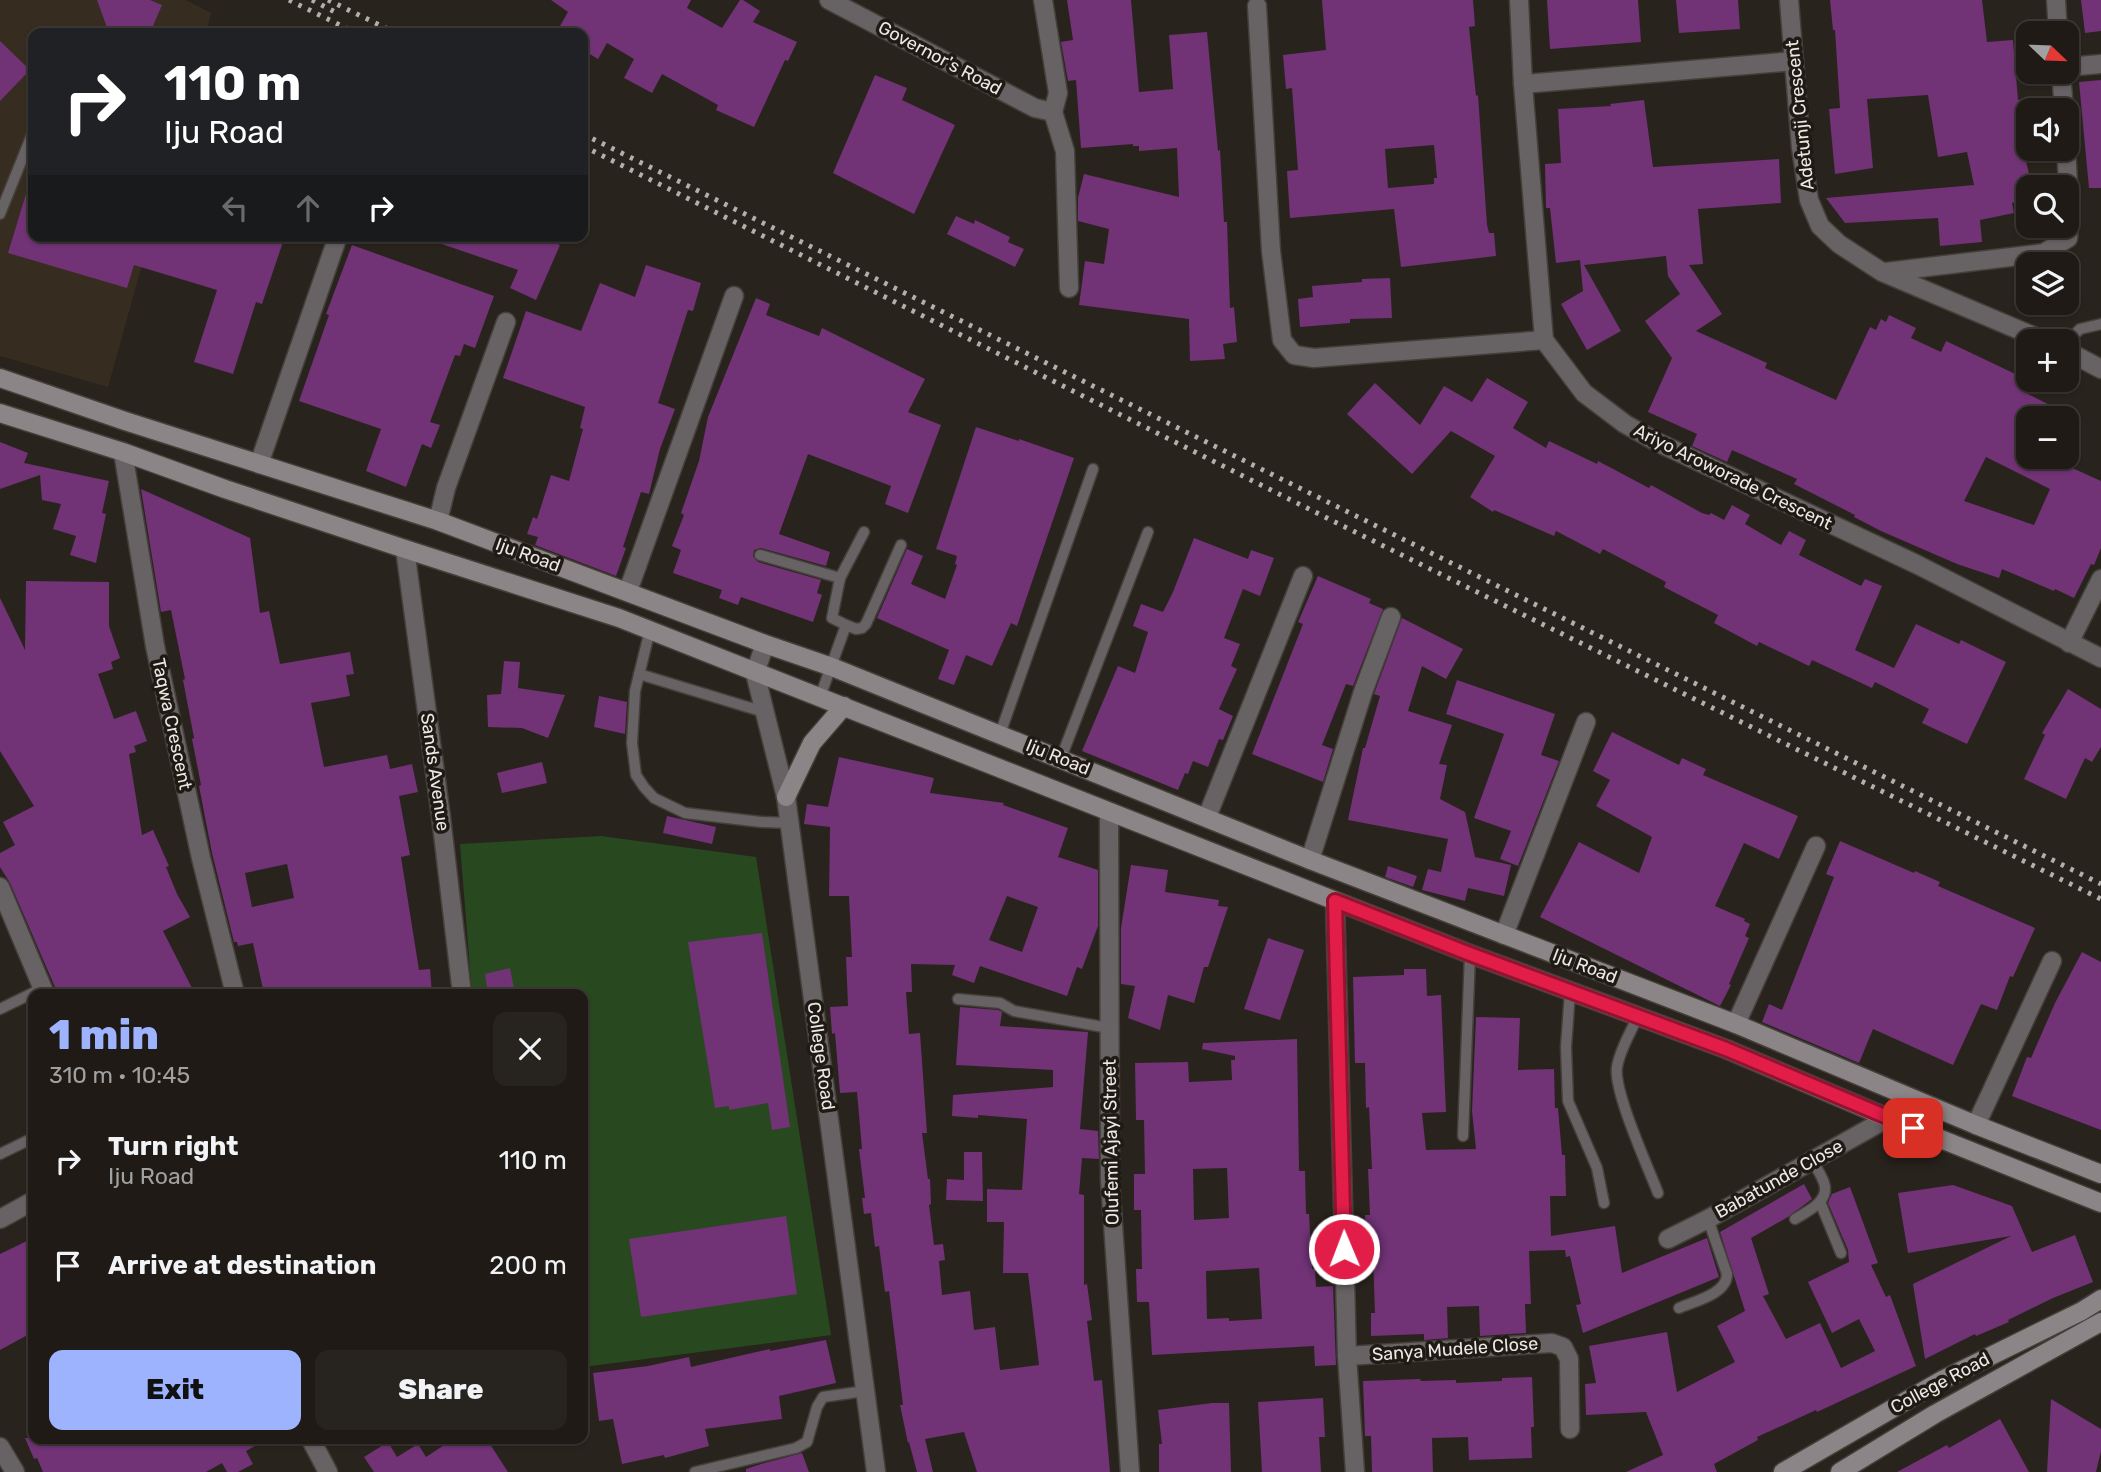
<!DOCTYPE html>
<meta charset="utf-8">
<style>
body{margin:0;font-family:Rubik,sans-serif;background:#27231f;color:#f1f3f6;height:100vh;display:flex;flex-direction:column;font-size:26px;white-space:nowrap}
*{box-sizing:border-box;margin:0}
p{font-size:23px;color:#a1a1a1}
.icon{flex:none;width:38px;height:38px;fill:none;stroke:currentColor;stroke-width:2;stroke-linecap:round;stroke-linejoin:round}
.map{position:relative;flex:1;overflow:hidden}
.panel{position:absolute;left:28px;top:989px;width:560px;height:455px;display:flex;flex-direction:column;background:#1f1a16;border-radius:14px;box-shadow:0 2px 5px #0004,0 0 0 2px #3c3835}
.panel>*{flex:none}
.top-card{position:absolute;left:28px;top:28px;width:560px;height:214px;border-radius:14px;box-shadow:0 2px 5px #0004,0 0 0 2px #3c3835;background:#202124;color:#fff;overflow:hidden}
.needle{width:46px;rotate:113deg}
.controls{position:absolute;left:2016px;top:21px;display:grid;gap:14px}
.controls a{display:grid;place-items:center;width:63px;height:63px;border-radius:14px;background:#1f1a16;box-shadow:0 2px 5px #0004,0 0 0 2px #3c3835;font-size:35px}
.pin{position:absolute;display:grid;place-items:center;width:60px;height:60px;color:#fff;margin:-30px;border-radius:14px;box-shadow:0 4px 10px #0006}
.me{position:absolute;width:77px;margin:-38px;rotate:359deg;stroke-linejoin:round;filter:drop-shadow(0 0 5px #0008)}
.turn{display:flex;align-items:center;gap:24px;height:147px;padding:0 21px;font-size:32px}
.turn .icon{width:91px;height:91px;stroke-width:2.5}
.turn b{display:block;font-size:49px;line-height:60px}
.lanes{display:flex;align-items:center;height:66px;padding:0 21px;background:#0003;justify-content:center;gap:35px;direction:ltr}
.lanes .off{opacity:.35}
.round{display:grid;place-items:center;flex:none;width:74px;height:74px;border-radius:14px;background:#27231f}
.overview{display:flex;align-items:center;justify-content:space-between;height:119px;padding:0 21px}
h1{font-size:42px;font-weight:800;line-height:52px;color:#9eb3fd}
.cta{display:flex;gap:14px;margin-top:auto;padding:14px 21px}
.cta a{flex:1;height:80px;border-radius:14px;background:#9eb3fd;color:#111;font-size:28px;font-weight:800;line-height:80px;text-align:center}
.cta a+a{background:#27231f;color:#f1f3f6}
ul{padding:0;list-style:none}
li{display:flex;align-items:center;gap:21px;height:105px;padding:0 21px}
li div{flex:1}
li b{display:block;font-size:26px}
li em{font-style:normal}
.map>svg:first-child{display:block}
.built{fill:#362c20}
.green{fill:#28491f}
.building{fill:#713276;fill-rule:evenodd}
.lines{fill:none;stroke-linecap:round;stroke-linejoin:round}
.lane-casing{stroke:#443f39;stroke-width:13}
.street-casing{stroke:#443f39;stroke-width:21}
.secondary-casing{stroke:#443f39;stroke-width:21}
.lane{stroke:#676264;stroke-width:10}
.street{stroke:#676264;stroke-width:18}
.secondary{stroke:#8c8587;stroke-width:18}
.rail{stroke:#b4afab;stroke-width:5;stroke-dasharray:3.5 7;stroke-linecap:butt}
.route-casing{stroke:#92132f;stroke-width:18}
.route{stroke:#e11d48;stroke-width:12}
.labels{text-anchor:middle;dominant-baseline:central;stroke-width:7;stroke-linejoin:round;paint-order:stroke}
.street-label{font-size:18px;fill:#ece8e4;stroke:#201a14}
</style>
<div class="map">
<svg width="2101" height="1472" viewBox="0 0 2101 1472">
<rect width="100%" height="100%" fill="#29231d"/>
<path class="built" d="M0,0H186L211,13L206,33H33V236H150L108,387L0,356Z"/>
<path class="green" d="M601,836L756,857L831,1335L583,1367V994H472L460,844Z"/>
<g class="building">
<path d="M97,0H150L162,5L150,33H109Z"/>
<path d="M551,0H691L687,8L722,28L740,0H743L760,11L753,22L797,42L788,61L785,60L754,127L716,110L718,105L662,74L652,93L624,78L634,59L607,43L598,59L583,50V33H556L568,12Z"/>
<path d="M1067,0H1131L1139,92L1173,89L1169,35L1207,32L1218,151L1220,150L1224,222H1227L1230,308L1234,307L1237,342L1223,344L1225,359L1190,361L1189,319L1079,305L1085,261L1104,264L1109,229L1078,221V198L1084,174L1179,197L1177,148L1139,151V146H1133V144L1081,148L1076,80L1068,81L1061,42L1073,40Z"/>
<path d="M1322,0H1473L1475,26L1469,27L1476,96L1478,95L1487,225L1489,233H1494L1496,256L1401,267L1394,209L1290,218L1287,171L1298,170L1292,88L1286,89L1283,55L1326,50ZM1434,145L1437,178H1434V184L1388,188L1385,149Z"/>
<path d="M1547,0H1638L1641,42L1550,49Z"/>
<path d="M1676,0H1738L1740,29L1679,33Z"/>
<path d="M1830,0H1982L1987,42L2013,40L2018,100L2028,98V147L2023,148L2032,187H2028V199L2012,203L2014,213L1980,220L1982,242L1940,246L1938,218L1845,223L1826,198L1974,185L1967,152L1938,157L1928,95L1867,99L1873,168L1835,174L1829,109L1840,108L1835,30H1833Z"/>
<path d="M2081,0H2101V31L2085,33Z"/>
<path d="M0,41L30,70L0,101Z"/>
<path d="M875,75L907,88L902,100L955,125L914,214L833,173Z"/>
<path d="M2101,80V188H2089L2079,82Z"/>
<path d="M1644,100L1653,167L1779,159L1781,203L1698,209L1703,264L1689,265L1722,314L1696,331L1767,363L1765,368L1836,400L1870,327L1876,330L1881,319L1886,322L1889,315L1916,328L1911,338L1941,352L1946,341L2028,380V394L2075,418H2028V457H2061L2059,462L2101,481V548L2094,565L2091,564L2074,598L2055,589L2054,591L2002,569L1999,578L1957,564L1881,531L1854,517L1855,515L1794,484L1797,479L1732,450L1727,462L1692,446L1697,434L1648,412L1672,358L1645,321L1680,294L1668,276L1666,256L1584,265L1621,331L1587,350L1561,304L1583,291L1580,260L1556,263L1550,208H1546L1545,164L1561,163L1558,109L1611,106L1610,104ZM1986,457L2050,489L2034,525L1964,501Z"/>
<path d="M29,184L33,185V236H285L262,304L256,302L233,374L194,362L217,290L134,265L127,288L8,253Z"/>
<path d="M956,216L974,224L975,220L1010,237L1008,242L1024,249L1015,267L947,234Z"/>
<path d="M428,236H539L560,245L536,300L510,288L518,270L427,239Z"/>
<path d="M352,245L494,296L475,348L464,344L460,356L455,355L430,422L440,425L431,448L422,444L406,487L366,471L381,429L299,401L329,315L326,314Z"/>
<path d="M646,265L701,283L693,311L688,310L658,403L675,409L660,449L649,494L641,492L623,547L626,548L616,576L535,545L538,537L527,534L533,517L537,519L551,475L569,481L583,429L580,428L585,407L503,378L526,311L581,331L600,283L635,297Z"/>
<path d="M1390,278L1392,318L1350,319V323L1300,327L1298,299L1313,297L1312,286L1362,282V279Z"/>
<path d="M756,298L770,304L766,315L819,336L822,328L925,379L908,412L941,425L908,513L885,504L891,486L808,454L779,534L830,552L826,566L761,548L754,550L753,556L758,562L821,580L817,593L822,595L813,622L741,597L738,605L719,598L722,590L673,573L681,550L672,546L684,515L681,513L699,461L708,417Z"/>
<path d="M1487,378L1528,402L1513,428L1546,448L1549,441L1597,464L1598,461L1649,488L1651,485L1702,513L1709,515L1711,513L1724,520L1732,505L1750,515L1745,524L1781,545L1789,531L1806,540L1799,555L1861,586L1865,579L1882,586L1855,650L1894,668L1916,624L1959,644L1961,640L2006,662L1967,744L1922,723L1929,709L1875,682L1872,688L1812,660L1809,666L1759,642L1757,646L1714,623L1718,615L1664,587L1666,582L1603,549L1600,554L1556,531L1554,536L1494,510L1493,512L1470,497L1495,456L1451,431L1412,474L1347,414L1375,383L1420,425L1444,386L1472,402Z"/>
<path d="M976,427L1019,441V439L1074,458L1017,626L1011,623L992,666L966,655L954,685L938,679L949,650L877,618L907,549L923,556L911,584L945,599L957,565L955,564L957,556L936,549Z"/>
<path d="M0,442L28,453L24,463L109,481L102,513L106,514L96,563L70,555L76,536L53,529L61,504L42,500L40,475L0,489Z"/>
<path d="M141,489L250,538L260,613L269,611L280,664L350,652L354,674L346,675L350,696L311,703L324,767L387,755L390,769L412,764L418,792L399,796L410,855L401,857L419,970L430,969L432,994H264L253,943L238,946L237,942H234L212,853L199,786L201,785L192,739L194,738L183,680L185,679L171,610L161,612ZM287,864L294,898L252,907L245,873Z"/>
<path d="M1194,538L1248,559L1251,550L1274,558L1260,596L1243,589L1224,638L1240,644L1231,666L1237,669L1219,709L1233,716L1223,740L1219,739L1208,767L1193,761L1188,774L1185,773L1178,790L1082,751L1118,666L1135,673L1148,632L1133,626L1141,604L1163,612L1173,592Z"/>
<path d="M1318,576L1371,599L1369,603L1383,609L1353,686L1346,684L1322,745L1333,749L1323,782L1252,754L1303,624L1298,622Z"/>
<path d="M26,581L109,582V626L120,658L111,662L113,669L98,674L114,719L136,711L147,741L134,746L136,752L129,754L142,835L153,830L169,866L166,867L177,894L190,917L163,931L195,994H58L10,883L0,867V853L15,845L3,822L34,806L0,751V598L25,650Z"/>
<path d="M1402,618L1463,649L1446,679L1422,666L1408,711L1452,725L1439,764L1447,765L1440,799L1465,812L1475,857L1511,865L1504,896L1468,888L1465,901L1422,890L1428,869L1441,872L1448,839L1348,820L1363,748H1365L1380,696L1374,694Z"/>
<path d="M504,661L520,662L518,688L565,695L548,738L522,728L488,727L487,695L501,694Z"/>
<path d="M1457,680L1555,714L1541,755L1559,761L1518,866L1500,859L1511,831L1474,818L1504,734L1446,714Z"/>
<path d="M2068,689L2101,709V747L2092,762L2085,758L2066,799L2024,779L2045,735L2042,733Z"/>
<path d="M599,696L627,702L625,734L594,727Z"/>
<path d="M1612,732L1679,765L1682,758L1706,769L1703,775L1798,816L1779,859L1744,843L1715,906L1745,919L1744,921L1750,924L1745,936L1749,938L1729,984L1731,985L1720,1006L1540,917L1579,842L1639,873L1652,837L1596,806L1610,780L1593,771Z"/>
<path d="M839,757L934,778L930,793L1004,803L1003,805L1068,828L1058,857L1098,870V926L1082,969L1077,967L1067,996L980,966L974,983L952,975L955,965L911,964L912,992H906L909,1034L920,1033L927,1133H922L928,1179H930L931,1204L929,1205L934,1245L943,1244L945,1260L939,1261L942,1295L970,1291L974,1330L995,1327L1000,1370L1039,1365L1028,1273H1003L1004,1222H987V1189L1022,1190L1027,1119L978,1115V1118L952,1116L953,1095L1053,1087V1070L956,1065L960,1007L998,1010L1002,1012L1000,1026L1088,1032L1080,1129L1098,1131L1099,1159L1082,1158L1079,1194L1084,1195V1285L1087,1284L1092,1320L1087,1321L1094,1381L1102,1380L1110,1472H977L964,1432L925,1439L933,1472H917L909,1442L908,1443L900,1405H903L889,1291L885,1292L879,1246L875,1247L871,1213L864,1214L862,1198H865L859,1149H862L857,1092L840,1093L835,1033L832,1034L830,1007L848,1006L846,957H852L849,896H829L830,827L804,824L807,804L828,807ZM1007,896L1038,907L1022,952L989,940Z"/>
<path d="M542,762L547,783L502,793L497,773Z"/>
<path d="M667,816L716,827L712,844L663,833Z"/>
<path d="M1840,841L1914,873L1915,871L1940,882L1938,886L2035,928L2013,977L2010,976L1997,1010L1981,1004L1953,1065L1873,1029L1859,1063L1762,1022L1769,1004L1782,1010L1834,877L1826,874Z"/>
<path d="M1131,865L1168,870L1165,892L1219,900L1218,906L1228,907L1208,967H1204L1194,1003L1168,995L1160,1030L1128,1018L1135,986L1121,984V928Z"/>
<path d="M1388,866L1417,876L1413,887L1385,877Z"/>
<path d="M762,933L790,1127L772,1130L768,1103L729,1110V1106L715,1108L688,942Z"/>
<path d="M1268,938L1304,950L1280,1020L1244,1009Z"/>
<path d="M2082,952L2101,962V1130L2012,1096L2027,1057L2031,1058L2055,1003Z"/>
<path d="M510,968L515,994H488L485,974Z"/>
<path d="M1404,969H1426L1427,996L1441,995L1446,1112L1422,1113L1426,1150L1476,1149L1472,1111L1476,1017L1520,1018L1518,1070L1554,1069L1555,1108H1558L1562,1155H1565L1566,1196H1550L1551,1236L1615,1226L1622,1273L1707,1238L1719,1277L1583,1333L1576,1305L1581,1304L1570,1256L1566,1257L1565,1250L1529,1251L1531,1304H1525L1526,1333L1480,1336L1479,1306L1447,1307L1448,1338L1424,1340V1334L1371,1336V1313H1375L1373,1256H1366L1365,1215H1370L1368,1169H1372L1369,1107L1366,1108L1365,1063H1355L1353,977L1404,975Z"/>
<path d="M1297,1039L1299,1171H1305L1306,1214H1309L1312,1269H1315L1316,1287L1333,1286L1336,1365L1315,1366L1314,1346L1152,1355L1149,1302H1137L1136,1269H1142L1141,1210H1134V1174H1145L1144,1120H1136L1135,1063L1188,1062L1189,1082L1232,1080L1231,1060H1235V1056L1202,1049L1203,1043ZM1227,1168L1229,1218L1194,1220L1193,1169ZM1259,1268L1262,1319L1229,1321V1318L1207,1319L1206,1271Z"/>
<path d="M964,1152H982L983,1201L946,1200L947,1179L964,1180Z"/>
<path d="M1804,1184L1812,1199L1788,1217L1751,1238L1769,1294L1763,1296L1786,1339L1820,1323L1841,1368L1875,1351L1859,1319L1832,1333L1808,1282L1849,1262L1848,1250L1828,1203L1832,1194L1850,1187L1878,1263L1871,1265L1886,1297L1890,1295L1916,1366L1817,1412L1816,1410L1757,1437L1758,1440L1714,1464L1717,1472H1626L1663,1455L1646,1412L1586,1415L1585,1384L1596,1383L1589,1346L1667,1332L1677,1392L1735,1362L1717,1326L1745,1311L1720,1232Z"/>
<path d="M1953,1185L2012,1206L2032,1252L2075,1235L2093,1282L2053,1298L2008,1320L2009,1322L1976,1336L1975,1334L1925,1359L1913,1284L2011,1236L1908,1253L1898,1193Z"/>
<path d="M786,1216L797,1294L641,1317L629,1239Z"/>
<path d="M33,1238V1332L0,1350V1254Z"/>
<path d="M826,1340L836,1383L779,1396L782,1419L705,1429L709,1446L665,1458L664,1455L622,1464L613,1419L599,1421L593,1373L648,1366L689,1357L691,1367L770,1349V1351Z"/>
<path d="M1532,1377L1534,1427H1531L1532,1458L1469,1460L1468,1437L1432,1438L1433,1472H1372L1371,1436H1365L1363,1381L1420,1379L1421,1381L1456,1380V1383L1502,1381V1378Z"/>
<path d="M1323,1398L1325,1437H1319L1321,1472H1262L1258,1402Z"/>
<path d="M2051,1399L2101,1429V1451L2096,1472H2047Z"/>
<path d="M1212,1403H1229L1231,1472H1159V1444H1162L1158,1410Z"/>
<path d="M2000,1419L2029,1472H1897L1947,1445L1949,1448Z"/>
<path d="M25,1438H269L246,1451L253,1464L238,1472H227L222,1463L206,1472H43L37,1458L34,1459Z"/>
<path d="M455,1438H486L508,1472H374L364,1457L388,1442L397,1457L418,1444L426,1457Z"/>
<path d="M802,1453L809,1472H746V1469L761,1464Z"/>
</g>
<g class="lines">
<g class="lane-casing">
<g id="lane">
<path d="M0,214L33,132"/>
<path d="M2067,342L2080,329L2101,324"/>
<path d="M760,555L840,578"/>
<path d="M846,625L856,629L862,628L866,624L901,545"/>
<path d="M650,630L635,691L632,743L636,775L644,787L654,798L685,813L761,822L789,823"/>
<path d="M639,674L764,712"/>
<path d="M820,697L846,625L832,618L840,578L864,532"/>
<path d="M1000,734L1093,469"/>
<path d="M1061,758L1148,532"/>
<path d="M1570,992L1566,1047L1568,1101L1597,1168L1604,1203"/>
<path d="M958,999L1000,1003L1014,1011L1109,1028"/>
<path d="M0,1009L43,988"/>
<path d="M1638,1016C1631,1032 1620,1049 1617,1067C1613,1090 1648,1167 1658,1193"/>
<path d="M1463,1136L1470,954"/>
<path d="M0,1154L33,1138"/>
<path d="M1820,1202L1841,1253"/>
<path d="M1795,1219C1806,1212 1827,1203 1825,1187C1824,1178 1816,1168 1812,1160"/>
<path d="M1679,1308C1695,1301 1727,1294 1727,1274L1708,1219"/>
<path d="M695,1472L796,1448L807,1442L817,1407L823,1397L865,1391"/>
</g>
</g>
<g class="street-casing">
<g id="street">
<path d="M829,0L1035,108L1053,112"/>
<path d="M1043,0L1058,93L1053,112"/>
<path d="M1519,0L1523,84L1544,340L1584,393L1625,424L1657,442L1916,564L2101,658"/>
<path d="M1789,0L1801,148L1809,200L1820,226L1839,244L1882,272L2045,341"/>
<path d="M2056,0L2058,33"/>
<path d="M1257,6L1271,251L1282,340L1294,355L1314,358L1544,340"/>
<path d="M2067,67L2101,64"/>
<path d="M2061,72L2064,110"/>
<path d="M1523,84L1794,61"/>
<path d="M1053,112L1065,151L1069,288"/>
<path d="M1886,272L2044,253L2068,238L2070,215L2066,149"/>
<path d="M2067,351L2101,369"/>
<path d="M123,452L155,646L201,858L235,994"/>
<path d="M259,464L338,236"/>
<path d="M438,521L446,488L506,322"/>
<path d="M405,549L441,817L462,994"/>
<path d="M628,591L734,296"/>
<path d="M2069,643L2101,579"/>
<path d="M765,644L755,673L786,797L876,1472"/>
<path d="M1109,812L1110,1180L1130,1472"/>
<path d="M1207,817L1303,576"/>
<path d="M1310,860L1363,692L1391,617"/>
<path d="M0,887L45,994"/>
<path d="M1335,901L1347,1356L1355,1472"/>
<path d="M1504,935L1586,722"/>
<path d="M1736,1024L1816,846"/>
<path d="M1976,1125L2052,961"/>
<path d="M0,1219L33,1201"/>
<path d="M1668,1239L1708,1219L1888,1118"/>
<path d="M1347,1356L1552,1343L1563,1347L1569,1359L1570,1429"/>
<path d="M310,1438L328,1472"/>
<path d="M0,1447L15,1472"/>
</g>
</g>
<g class="secondary-casing">
<g id="secondary">
<path d="M0,378L125,421L438,521L765,644L832,667L1310,860L1736,1024L1976,1125L2101,1174"/>
<path d="M0,413L123,452L225,489L405,549L619,618L1470,954L1726,1049L1888,1118L2101,1203"/>
<path d="M786,797L812,743L844,706"/>
<path d="M1783,1472L1942,1380L2082,1311L2101,1299"/>
<path d="M1840,1472L1935,1414L2101,1322"/>
</g>
</g>
<use href="#lane" class="lane"/>
<use href="#street" class="street"/>
<use href="#secondary" class="secondary"/>
<g class="rail">
<path d="M289,0L356,33"/>
<path d="M312,0L335,12"/>
<path d="M328,0L396,33"/>
<path d="M583,134L2101,884"/>
<path d="M583,146L1351,530L2101,899"/>
</g>
</g>
<g class="lines">
<g class="route-casing">
<path id="route" d="M1344,1249L1335,901L1470,954L1726,1049L1913,1128"/>
</g>
<use href="#route" class="route"/>
</g>
<g class="labels">
<g class="street-label">
<text transform="translate(940 58) rotate(28)">Governor's Road</text>
<text transform="translate(1800 115) rotate(-96)">Adetunji Crescent</text>
<text transform="translate(1733 477) rotate(26)">Ariyo Aroworade Crescent</text>
<text transform="translate(528 555) rotate(20)">Iju Road</text>
<text transform="translate(172 724) rotate(78)">Taqwa Crescent</text>
<text transform="translate(1058 757) rotate(22)">Iju Road</text>
<text transform="translate(435 772) rotate(82)">Sands Avenue</text>
<text transform="translate(1585 966) rotate(21)">Iju Road</text>
<text transform="translate(821 1056) rotate(82)">College Road</text>
<text transform="translate(1111 1142) rotate(-91)">Olufemi Ajayi Street</text>
<text transform="translate(1779 1179) rotate(-29)">Babatunde Close</text>
<text transform="translate(1455 1349) rotate(-4)">Sanya Mudele Close</text>
<text transform="translate(1940 1383) rotate(-28)">College Road</text>
</g>
</g>
</svg>
<div class="controls">
<a><svg class="needle" viewBox="-14 -14 28 28"><path d="M0-13l5 13h-10z" fill="#e53935"/><path d="M0 13l5-13h-10z" fill="#a1a1a1"/></svg></a>
<a><svg class="icon" aria-label="sound" viewBox="0 0 24 24"><path d="M4 9h4l5-4v14l-5-4H4zM17 9q2 3 0 6"/></svg></a>
<a><svg class="icon" aria-label="search" viewBox="0 0 24 24"><circle cx="10" cy="10" r="6"/><path d="M15 15l6 6"/></svg></a>
<a><svg class="icon" aria-label="layers" viewBox="0 0 24 24"><path d="M12 4l9 5-9 5-9-5zM3 14l9 5 9-5"/></svg></a>
<a>+</a>
<a>−</a>
</div>
<div class="pin" style="left:1913px;top:1128px;background:#d93025"><svg class="icon" aria-label="arrive" viewBox="0 0 24 24"><path d="M6 21V4h12l-3 4 3 4H6"/></svg></div>
<svg class="me" style="left:1344px;top:1249px" viewBox="-20 -20 40 40"><circle r="17" fill="#e11d48" stroke="#fff" stroke-width="3"/><path d="M0-11L8 9 0 5-8 9z" fill="#fff"/></svg>
<div class="top-card">
<div class="turn"><svg class="icon" aria-label="right" viewBox="0 0 24 24"><path d="M7 20v-9h11M14 6l5 5-5 5"/></svg><div><b>110 m</b>Iju Road</div></div>
<div class="lanes"><svg class="icon off" aria-label="left" viewBox="0 0 24 24"><path d="M17 20v-9H6M10 6l-5 5 5 5"/></svg><svg class="icon off" aria-label="ahead" viewBox="0 0 24 24"><path d="M12 20V5M6 11l6-6 6 6"/></svg><svg class="icon" aria-label="right" viewBox="0 0 24 24"><path d="M7 20v-9h11M14 6l5 5-5 5"/></svg></div>
</div>
<section class="panel">
<div class="overview"><div><h1>1 min</h1><p>310 m · 10:45</p></div><a class="round"><svg class="icon" aria-label="close" viewBox="0 0 24 24"><path d="M6 6l12 12M18 6L6 18"/></svg></a></div>
<ul>
<li><svg class="icon" aria-label="right" viewBox="0 0 24 24"><path d="M7 20v-9h11M14 6l5 5-5 5"/></svg><div><b>Turn right</b><p>Iju Road</p></div><em>110 m</em></li>
<li><svg class="icon" aria-label="arrive" viewBox="0 0 24 24"><path d="M6 21V4h12l-3 4 3 4H6"/></svg><div><b>Arrive at destination</b></div><em>200 m</em></li>
</ul>
<div class="cta"><a>Exit</a><a>Share</a></div>
</section>
</div>
